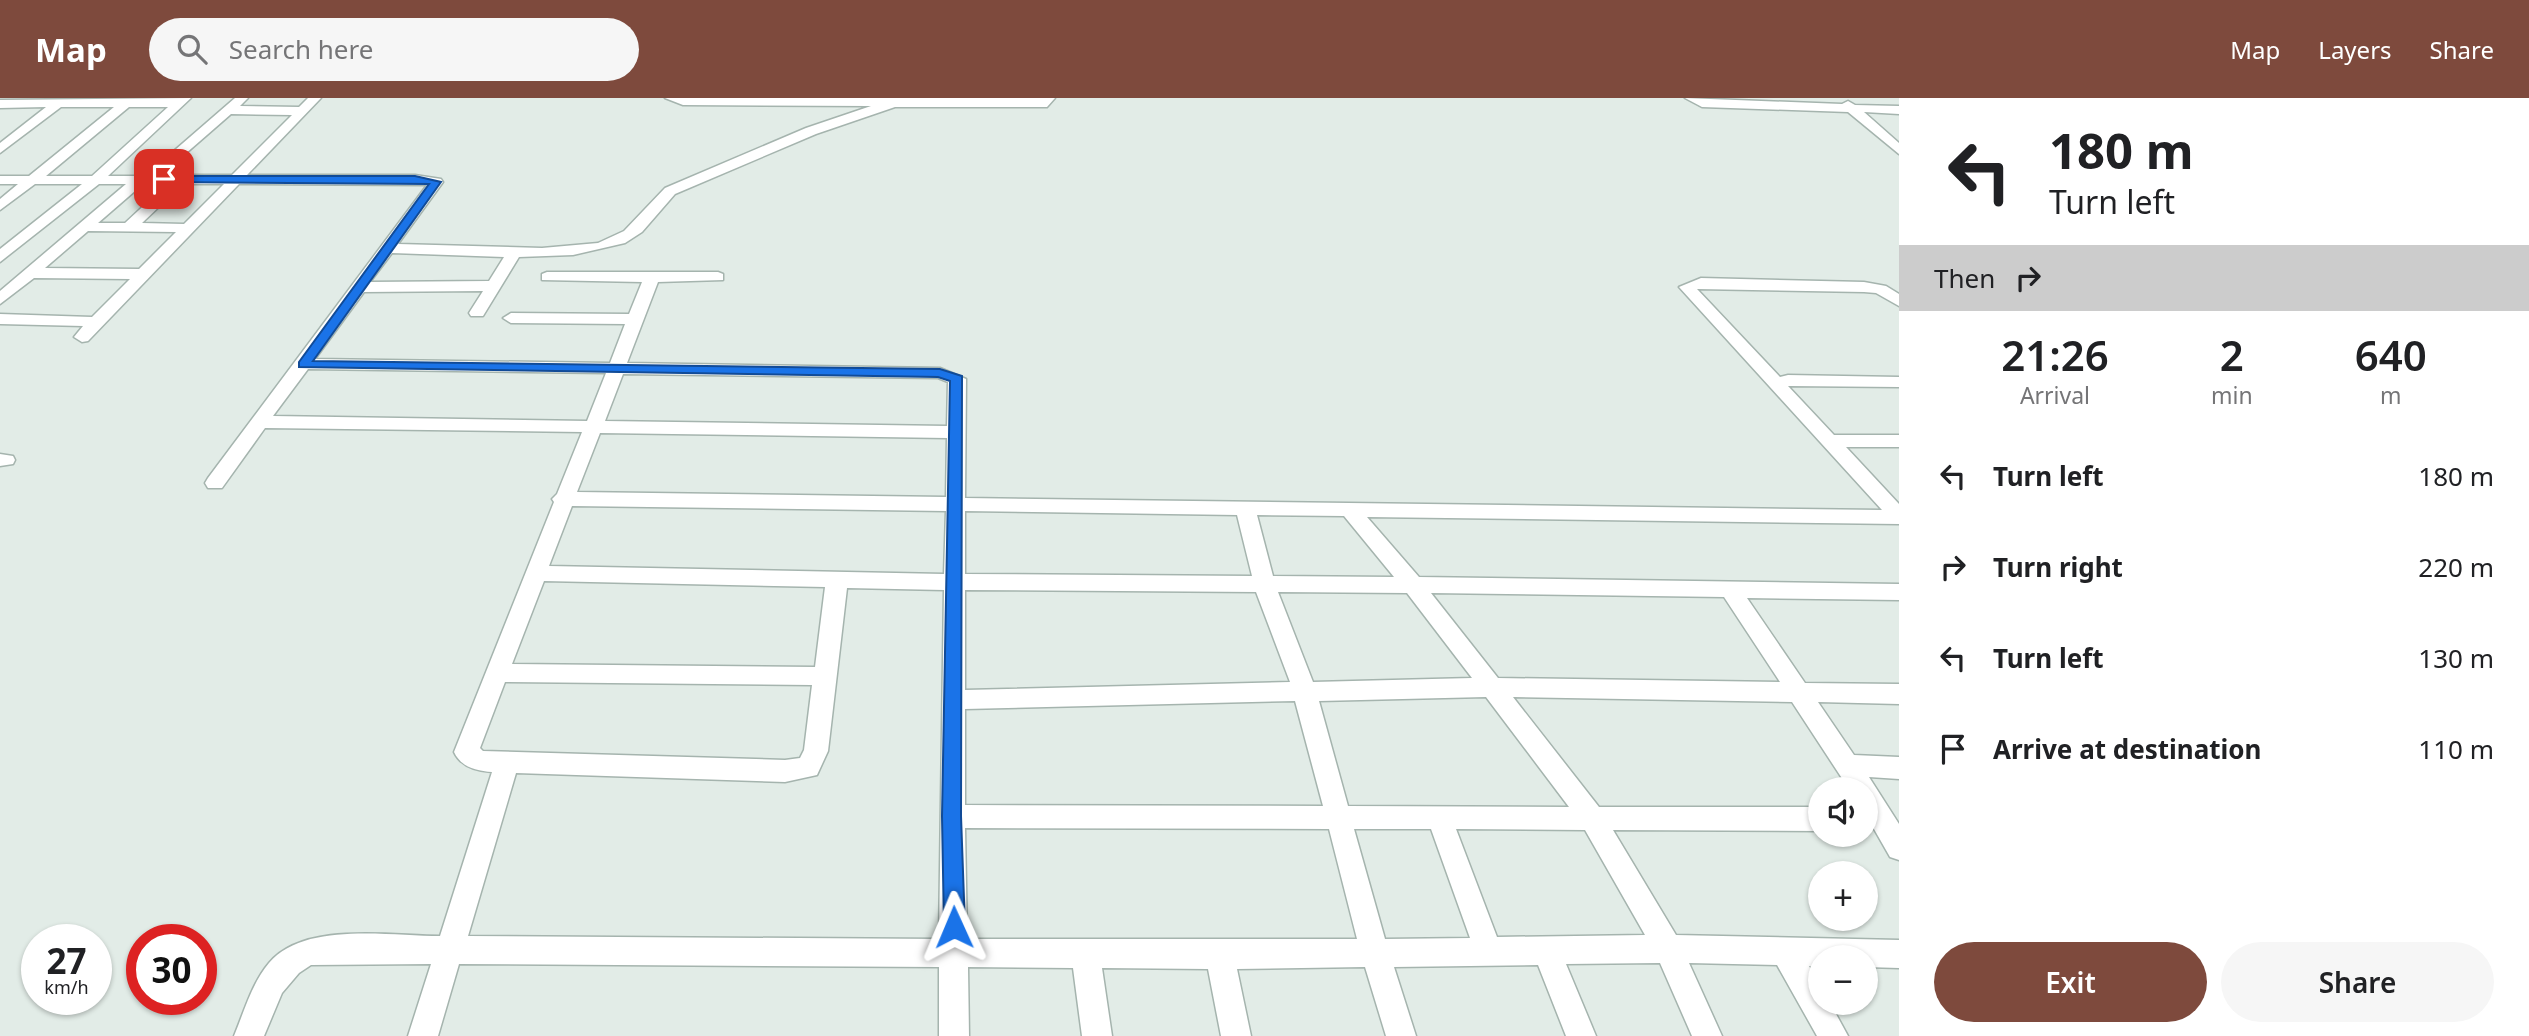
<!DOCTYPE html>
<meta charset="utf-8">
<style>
body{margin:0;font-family:"Noto Sans",sans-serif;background:#f6f6f6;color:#202124;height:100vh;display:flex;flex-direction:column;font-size:26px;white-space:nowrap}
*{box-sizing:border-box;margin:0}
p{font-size:23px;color:#757577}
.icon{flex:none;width:38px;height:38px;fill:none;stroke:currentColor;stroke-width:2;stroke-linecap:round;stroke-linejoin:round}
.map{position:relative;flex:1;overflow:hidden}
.panel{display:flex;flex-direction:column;background:#fff;width:630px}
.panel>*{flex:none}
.top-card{background:#fff;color:#202124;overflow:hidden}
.fabs{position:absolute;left:1808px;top:679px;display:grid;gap:14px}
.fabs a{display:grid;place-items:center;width:70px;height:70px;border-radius:50%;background:#fff;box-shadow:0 2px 5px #0004;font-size:35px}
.speed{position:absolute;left:21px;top:826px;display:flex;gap:14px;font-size:35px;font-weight:700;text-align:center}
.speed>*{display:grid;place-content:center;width:91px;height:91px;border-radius:50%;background:#fff;box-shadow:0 2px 5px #0004;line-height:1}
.speed small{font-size:18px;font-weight:400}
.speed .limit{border:10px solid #d22;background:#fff;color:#111}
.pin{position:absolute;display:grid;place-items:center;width:60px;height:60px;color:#fff;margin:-30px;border-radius:14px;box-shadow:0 4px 10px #0006}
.me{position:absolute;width:77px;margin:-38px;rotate:359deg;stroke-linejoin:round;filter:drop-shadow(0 0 5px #0008)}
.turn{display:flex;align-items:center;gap:24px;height:147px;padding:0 35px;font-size:32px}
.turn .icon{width:91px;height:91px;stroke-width:2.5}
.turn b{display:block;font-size:49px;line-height:60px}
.then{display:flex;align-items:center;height:66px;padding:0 35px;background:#0003;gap:14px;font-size:26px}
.eta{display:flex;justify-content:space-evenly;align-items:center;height:119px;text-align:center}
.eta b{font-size:42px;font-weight:600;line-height:49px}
.primary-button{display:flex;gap:14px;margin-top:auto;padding:14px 35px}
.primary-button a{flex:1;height:80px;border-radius:42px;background:#7e4a3d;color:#fff;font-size:28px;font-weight:600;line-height:80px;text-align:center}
.primary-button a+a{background:#f6f6f6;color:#202124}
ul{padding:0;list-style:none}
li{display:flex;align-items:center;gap:21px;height:91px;padding:0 35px}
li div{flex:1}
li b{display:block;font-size:26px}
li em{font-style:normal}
header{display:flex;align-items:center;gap:42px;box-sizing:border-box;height:98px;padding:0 35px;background:#7e4a3d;color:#fff}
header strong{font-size:33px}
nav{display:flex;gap:38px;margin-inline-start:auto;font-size:24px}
.search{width:490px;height:63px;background:#f6f6f6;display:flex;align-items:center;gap:18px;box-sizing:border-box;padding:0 24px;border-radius:38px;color:#757577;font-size:26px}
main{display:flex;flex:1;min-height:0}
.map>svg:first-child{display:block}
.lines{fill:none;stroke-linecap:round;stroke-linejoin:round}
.minor-casing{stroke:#a5b4ae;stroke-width:3}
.minor{fill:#fff;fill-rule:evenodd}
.route{fill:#1a73e8;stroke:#114b97;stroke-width:2}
</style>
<header>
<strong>Map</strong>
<div class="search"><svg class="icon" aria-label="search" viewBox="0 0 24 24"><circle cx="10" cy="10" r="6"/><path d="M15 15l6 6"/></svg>Search here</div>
<nav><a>Map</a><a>Layers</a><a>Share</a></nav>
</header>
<main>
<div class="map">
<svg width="1899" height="938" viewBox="0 0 1899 938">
<rect width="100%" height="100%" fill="#e2ece7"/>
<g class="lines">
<g class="minor-casing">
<g id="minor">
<path d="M191,0L108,78H145L235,0H248L240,8L299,9L308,0H321L247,77H415L441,81L443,84L398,146L542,150L598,145L624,133L665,90L806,30L871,8L683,7L665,0H1055L1047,9H895L816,36L675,96L642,134L625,145L573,157L519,159L483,218H471L469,215L483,193L364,194L315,261L610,265L625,226L511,225L503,220L511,215L629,216L642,184L542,182V176L547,174H718L723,176V182L658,184L627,265L940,270L966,281L965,400L1882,412L1679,189L1701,180L1864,184L1886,188L1899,196V208L1876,195L1864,194L1697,191L1780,279L1788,277L1899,279V289L1788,288L1834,337H1899V349H1846L1899,406V426L1367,419L1419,479L1899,486V502L1747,500L1805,585L1899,586V606L1818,604L1854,657L1899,659V681L1869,679L1899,726V762L1890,759L1866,717V691H1849L1792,604L1513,599L1599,709H1820V733L1613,732L1676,837L1899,842V870L1866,869V859H1820V868H1809L1820,887V905H1830L1848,938H1817L1777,867L1689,865L1722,938H1692L1660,865L1566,866L1596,938H1566L1538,867L1394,869L1416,938H1386L1365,869L1237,871L1251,938H1221L1208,871L1102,870L1112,938H1082L1073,870L968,869L969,938H939V869L459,866L438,938H408L431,866L311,867L299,875L282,895L264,938H234C244,914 252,885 269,865C304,823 390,838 440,838L492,674C476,673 461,669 454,654L554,404L552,401L557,396L582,334L265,330L222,390H208L205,385L208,380L427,87L239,86L88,243L82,244L74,239L83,228L0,226V216L92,219L130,181L34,180L0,206V193L126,86H99L0,164V151L82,86H35L0,112V101L18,86H0V78H29L114,9H61L0,55V45L46,9L0,10V2ZM129,9H168L92,78H46ZM231,16L292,17L232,77H161ZM143,86H167L125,125H98ZM183,86H224L184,126L142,125ZM88,133L176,134L139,171L45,170ZM392,155L504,159L489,183L370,184ZM308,271L606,275L587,323L273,318ZM623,276L938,280L948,284L947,328L605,323ZM600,335L947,340L946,399L577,394ZM572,408L946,413L944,476L549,468ZM965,413L1237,417L1252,478L965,476ZM1257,417L1344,418L1394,479L1273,478ZM544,483L825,489L815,569L512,566ZM847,490L944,492L939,841L468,838L516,675L785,684L817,677L828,653ZM965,492L1256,494L1290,584L965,592ZM1278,494L1407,495L1472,580L1313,584ZM1431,495L1724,499L1780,584L1498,580ZM505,584L812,587L804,652L800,660L785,662L483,653L480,650ZM1486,599L1569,709L1348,708L1319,603ZM1295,603L1323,708L965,707V611ZM965,730L1329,731L1357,841H967ZM1354,731H1431L1470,840L1385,841ZM1456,731L1585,732L1645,837L1497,839Z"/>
<path d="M1685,0L1842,6L1848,3L1855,7L1899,8V16L1864,14L1899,45V56L1848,14L1702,9Z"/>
<path d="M0,356L13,358L15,362L13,366L0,368Z"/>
</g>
</g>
<use href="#minor" class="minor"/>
</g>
<path class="route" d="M415,78L441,84L313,263L940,271L962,278L961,718L965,829L962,836L954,839L947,836L944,829L942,718L950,283L938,279L299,269V264L429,86L164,84L159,81L164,78Z"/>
</svg>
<div class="fabs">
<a><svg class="icon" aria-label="sound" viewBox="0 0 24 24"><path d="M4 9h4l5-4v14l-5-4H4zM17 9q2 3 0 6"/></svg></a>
<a>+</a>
<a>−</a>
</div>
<div class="speed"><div>27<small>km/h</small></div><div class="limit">30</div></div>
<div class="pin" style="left:164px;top:81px;background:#d93025"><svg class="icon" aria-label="arrive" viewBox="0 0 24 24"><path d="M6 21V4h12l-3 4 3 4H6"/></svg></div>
<svg class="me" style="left:954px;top:829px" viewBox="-20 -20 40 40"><path d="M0-17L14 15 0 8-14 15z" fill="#1a73e8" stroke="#fff" stroke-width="4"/></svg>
</div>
<section class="panel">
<div class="top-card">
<div class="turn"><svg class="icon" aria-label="left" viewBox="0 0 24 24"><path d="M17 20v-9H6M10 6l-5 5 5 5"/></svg><div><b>180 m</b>Turn left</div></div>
<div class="then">Then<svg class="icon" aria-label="right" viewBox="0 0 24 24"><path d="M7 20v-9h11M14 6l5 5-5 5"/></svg></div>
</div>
<div class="eta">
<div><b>21:26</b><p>Arrival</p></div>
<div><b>2</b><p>min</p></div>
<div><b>640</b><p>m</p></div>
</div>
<ul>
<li><svg class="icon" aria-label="left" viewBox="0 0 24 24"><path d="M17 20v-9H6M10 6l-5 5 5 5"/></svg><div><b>Turn left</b></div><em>180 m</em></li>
<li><svg class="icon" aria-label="right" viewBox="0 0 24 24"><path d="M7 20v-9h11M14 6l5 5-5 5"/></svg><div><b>Turn right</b></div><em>220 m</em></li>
<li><svg class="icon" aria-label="left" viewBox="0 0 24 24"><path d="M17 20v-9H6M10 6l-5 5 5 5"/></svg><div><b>Turn left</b></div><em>130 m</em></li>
<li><svg class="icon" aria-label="arrive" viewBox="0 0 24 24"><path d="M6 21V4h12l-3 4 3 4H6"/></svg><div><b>Arrive at destination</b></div><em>110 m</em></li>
</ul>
<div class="primary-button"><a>Exit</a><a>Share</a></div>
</section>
</main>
